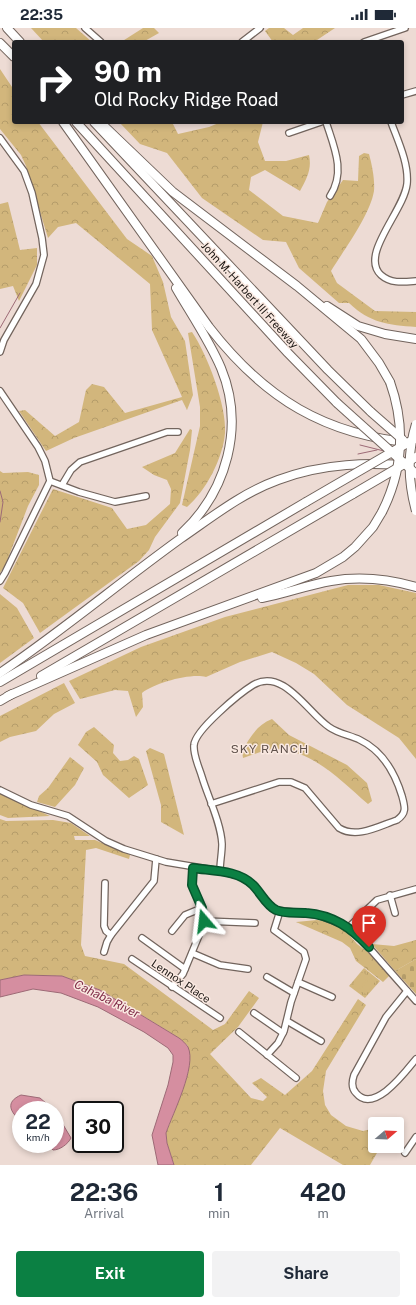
<!DOCTYPE html>
<style>
body{margin:0;font-family:"Public Sans",sans-serif;background:#f2f2f3;color:#1f2937;height:100vh;display:flex;flex-direction:column;font-size:15px;white-space:nowrap}
*{box-sizing:border-box;margin:0}
p{font-size:13px;color:#747a83}
.icon{flex:none;width:22px;height:22px;fill:none;stroke:currentColor;stroke-width:2;stroke-linecap:round;stroke-linejoin:round}
.map{position:relative;height:1137px;overflow:hidden}
.panel{display:flex;flex-direction:column;background:#fff;flex:1}
.panel>*{flex:none}
.banner{position:absolute;left:12px;top:12px;width:392px;height:84px;border-radius:4px;box-shadow:0 2px 6px #0003;background:#202124;color:#fff;overflow:hidden}
.needle{width:26px;rotate:71deg}
.tools{position:absolute;left:368px;top:1089px;display:grid;gap:8px}
.tools a{display:grid;place-items:center;width:36px;height:36px;border-radius:4px;background:#fff;box-shadow:0 2px 6px #0003;font-size:20px}
.speed{position:absolute;left:12px;top:1073px;display:flex;gap:8px;font-size:20px;font-weight:700;text-align:center}
.speed>*{display:grid;place-content:center;width:52px;height:52px;border-radius:50%;background:#fff;box-shadow:0 2px 6px #0003;line-height:1}
.speed small{font-size:10px;font-weight:400}
.speed .limit{border:2px solid #111;border-radius:6px;background:#fff;color:#111}
.pin{position:absolute;display:grid;place-items:center;width:34px;height:34px;color:#fff;margin:-41px -17px;border-radius:50% 50% 50% 0;rotate:-45deg;box-shadow:0 0 4px #0007}
.pin .icon{rotate:45deg}
.me{position:absolute;width:44px;margin:-22px;rotate:343deg;stroke-linejoin:round;filter:drop-shadow(0 0 3px #0008)}
.turn{display:flex;align-items:center;gap:14px;height:84px;padding:0 16px;font-size:18px}
.turn .icon{width:52px;height:52px;stroke-width:2.5}
.turn b{display:block;font-size:28px;line-height:34px}
.eta{display:flex;justify-content:space-evenly;align-items:center;height:68px;text-align:center}
.eta b{font-size:24px;font-weight:700;line-height:28px}
.action{display:flex;gap:8px;margin-top:auto;padding:8px 16px}
.action a{flex:1;height:46px;border-radius:4px;background:#0b8043;color:#fff;font-size:16px;font-weight:700;line-height:46px;text-align:center}
.action a+a{background:#f2f2f3;color:#1f2937}
.status{display:flex;justify-content:space-between;align-items:center;height:28px;padding:0 20px;background:#fff;direction:ltr}
.status svg{height:11px;fill:currentColor}
.map>svg:first-child{display:block}
.grass{fill:url(#grass-tufts)}
.forest{fill:url(#forest-crowns)}
.cemetery{fill:url(#cemetery-stones)}
.pitch{fill:#d2b67c}
.water{fill:#d58ea0;stroke:#9d6a76}
.lines{fill:none;stroke-linecap:round;stroke-linejoin:round}
.stream{stroke:#9d6a76;stroke-width:1}
.minor-casing{stroke:#72645d;stroke-width:8}
.highway-casing{stroke:#72645d;stroke-width:10}
.minor{stroke:#fff;stroke-width:5.5}
.highway{stroke:#fff;stroke-width:8}
.highway-bridge-casing{stroke:#72645d;stroke-width:10;stroke-linecap:butt}
.highway-bridge{stroke:#fff;stroke-width:8}
.route-casing{stroke:#07532c;stroke-width:10}
.route{stroke:#0b8043;stroke-width:7}
.labels{text-anchor:middle;dominant-baseline:central;stroke-width:3;stroke-linejoin:round;paint-order:stroke}
.street-label{font-size:11px;fill:#1b1613;stroke:#fae9e1}
.neighbourhood-label{font-size:12px;letter-spacing:1px;fill:#5f514b;stroke:#fae9e1}
.water-label{font-size:12px;font-style:italic;fill:#7f2b47;stroke:#fae9e1}
</style>
<div class="status"><b>22:35</b><svg viewBox="0 0 49 12"><path d="M0 12V9h3v3zM5 12V6h3v6zM10 12V3h3v9zM15 12V0h3v12zM26 1h20v11H26zM47 4h2v5h-2z"/></svg></div>
<div class="map">
<svg width="416" height="1137" viewBox="0 0 416 1137">
<defs>
<pattern id="grass-tufts" width="24" height="20" patternUnits="userSpaceOnUse"><rect width="24" height="20" fill="#d2b67c"/><path d="M3 7l-1-3M5 7V3M7 7l1-3M15 17l-1-3M17 17v-4M19 17l1-3" fill="none" stroke="#b49c6a"/></pattern>
<pattern id="forest-crowns" width="20" height="18" patternUnits="userSpaceOnUse"><rect width="20" height="18" fill="#d2b67c"/><path d="M2 6a3 3 0 1 1 6 0M12 15a3 3 0 1 1 6 0" fill="none" stroke="#b49c6a"/></pattern>
<pattern id="cemetery-stones" width="16" height="16" patternUnits="userSpaceOnUse"><rect width="16" height="16" fill="#d2b67c"/><path d="M2 7V4a2 2 0 0 1 4 0v3zM10 15v-3a2 2 0 0 1 4 0v3z" fill="#b49c6a"/></pattern>
</defs>
<rect width="100%" height="100%" fill="#eddbd4"/>
<path class="grass" d="M364,940L380,953L365,970L349,958Z"/>
<g class="forest">
<path d="M31,0H76L92,14H44Z"/>
<path d="M143,0H154L159,5L143,14H121Z"/>
<path d="M269,0H284L293,7L303,0H335L314,14H273L265,3Z"/>
<path d="M0,41L14,62V94H38L127,211L152,228L163,254L171,289L185,313L193,367L187,382L182,372L74,410L46,423L19,383L25,382L55,408L79,394L86,362L92,356L104,359L125,385L182,369L152,302L150,256L76,195L58,199L48,210L26,138L21,127L0,101Z"/>
<path d="M119,94H172L178,106L209,99L221,94H263L258,114L265,133H286L309,127C312,141 307,150 300,163L265,142L251,149L249,162L283,188L318,195L327,174L343,152L358,153L359,128L364,125L369,126C372,137 375,152 374,163C370,187 344,222 331,243L337,255L375,283L416,284V299C388,297 370,295 349,275H339L299,240L286,214L263,212L202,170L167,125L140,116Z"/>
<path d="M8,174L20,222L37,220V237L19,273L13,258L0,261V176Z"/>
<path d="M192,304C207,326 227,378 225,405C223,430 206,463 187,479L182,477L200,398V379L188,305Z"/>
<path d="M190,401L192,402L190,422L180,475L155,509L149,522L139,533L40,605L23,575L3,560L53,461L112,480L127,501L146,497L170,476L171,461L167,452L154,447L142,439L175,425Z"/>
<path d="M0,443L3,445L28,444L39,447V457L28,478L5,538L0,545Z"/>
<path d="M348,557H379L416,565V731L399,710L347,677L314,646L296,635L272,624L240,634L206,649C190,645 155,655 142,665L143,679L136,689L128,663L115,662L80,671L69,653L141,619L225,589Z"/>
<path d="M0,566L17,580L34,610L0,635Z"/>
<path d="M64,655L75,675L54,686L36,703L10,709L0,714V688Z"/>
<path d="M272,691L289,707L347,737L367,755L372,773L368,776C341,753 314,723 276,721C266,721 253,727 243,730L242,723C250,709 257,697 272,691Z"/>
<path d="M94,699L114,717L113,725L120,733L128,732L134,728L139,731L148,757L129,770L103,747L97,734L78,717L86,704Z"/>
<path d="M150,720L164,726L184,807L161,794V777L146,723Z"/>
<path d="M70,729L84,740L75,757L55,779L37,774L39,768L48,760Z"/>
<path d="M0,765L50,788L8,790L0,787Z"/>
<path d="M0,791L6,793L53,792L71,795L90,808H74L75,812H95L130,827L129,831L96,820L86,822L81,917L85,928L124,936L213,1002L225,996L249,963L259,970L238,999L210,1026L251,1070L263,1073L267,1069L252,1055L261,1050L285,1067L312,1043L358,971L366,977L326,1043L323,1063L325,1077L331,1087L346,1098L363,1103L375,1100V1118H381L370,1137H343L280,1100L251,1137H174L167,1115L166,1105L188,1046V1018L179,1010L101,962L62,948L24,947L0,952Z"/>
<path d="M317,892L329,894L345,902L357,916L369,925L390,947L383,954L356,933L350,920L342,914L296,894Z"/>
<path d="M416,912V931L395,943L372,916L394,918Z"/>
</g>
<path class="cemetery" d="M416,931V966L395,943Z"/>
<g class="pitch">
<path d="M363,944L368,949L359,961L353,956Z"/>
<path d="M370,950L375,954L366,966L360,962Z"/>
</g>
<g class="water">
<path d="M24,947L62,948L100,962L179,1010C182,1012 186,1016 188,1019C197,1038 173,1085 166,1105L167,1115L174,1137H158L152,1107L168,1057L173,1034V1027L168,1020L144,1004L98,979L61,965L33,961L0,969V952Z"/>
<path d="M21,1067L40,1070L54,1082H21V1093C10,1084 5,1074 21,1067Z"/>
<path d="M55,1083L71,1110C68,1116 60,1122 53,1122L47,1116H55Z"/>
</g>
<g class="lines">
<g class="stream">
<path d="M0,300L20,265"/>
<path d="M360,417L384,423"/>
<path d="M358,426L377,422"/>
<path d="M0,463L3,474L0,494"/>
</g>
<g class="minor-casing">
<g id="minor">
<path d="M85,0L101,14"/>
<path d="M242,14L260,0"/>
<path d="M364,14L405,0"/>
<path d="M402,67L416,63"/>
<path d="M326,94C334,119 346,144 330,168"/>
<path d="M391,94C398,113 409,136 407,156C404,183 359,227 381,247C391,256 404,254 416,253"/>
<path d="M289,105L321,94"/>
<path d="M0,110L24,143L32,165L42,210L44,227L36,256L4,312L0,324"/>
<path d="M0,363L38,419L45,433L50,453L5,545L0,553"/>
<path d="M50,453L79,464L115,474L146,468"/>
<path d="M62,457L71,442L80,434L167,404H178"/>
<path d="M0,762L31,777L68,788L106,813L124,821L166,834L220,843L242,849L253,857L269,876L276,882L318,887L344,897L364,914L416,973"/>
<path d="M211,776L279,754H291L305,760L339,800C357,811 379,798 397,792C407,785 405,779 402,768C395,745 383,723 360,712C350,707 339,706 329,699C308,685 283,639 253,657C240,665 195,702 194,717C193,727 199,739 202,749C208,769 221,795 222,816C222,825 220,834 220,843"/>
<path d="M105,855L104,898L106,903L111,907"/>
<path d="M390,867L395,885"/>
<path d="M205,893L255,895"/>
<path d="M349,899L377,872L416,861"/>
<path d="M172,903L185,887L202,880"/>
<path d="M142,910L185,941"/>
<path d="M104,924L107,914L111,907L154,853L156,831"/>
<path d="M192,925L220,937L248,941"/>
<path d="M132,931L220,990"/>
<path d="M267,949L294,965"/>
<path d="M298,954L332,969"/>
<path d="M172,959L183,946L205,893L202,880L192,857L193,840"/>
<path d="M407,963L386,989L354,1047C352,1053 351,1060 356,1065C374,1087 406,1043 416,1031"/>
<path d="M254,985L283,1005"/>
<path d="M287,993L321,1013"/>
<path d="M239,1004L296,1050"/>
<path d="M267,1027L278,1015L284,1003L291,974L306,931L304,924L274,902L280,883"/>
<path d="M405,1125L416,1109"/>
</g>
</g>
<g class="highway-casing">
<g id="highway">
<path d="M7,0L20,14"/>
<path d="M0,15L14,29"/>
<path d="M63,94L209,299C264,370 325,408 416,415"/>
<path d="M76,94L288,325L337,375"/>
<path d="M94,94L328,342L371,384"/>
<path d="M102,96L173,164L297,258L361,311L379,335L390,354"/>
<path d="M176,260C191,286 209,312 221,340C245,398 227,463 182,505"/>
<path d="M327,278L358,298L385,306L416,311"/>
<path d="M262,570C285,566 307,557 331,553C360,548 388,551 416,559"/>
<path d="M0,645C62,603 119,555 180,511C212,489 242,465 278,452C323,435 369,434 416,438"/>
<path d="M41,648L353,466"/>
<path d="M0,654L306,474"/>
<path d="M8,668L146,607L316,545L343,529L355,519L373,499L382,484"/>
<path d="M0,673L12,666"/>
</g>
</g>
<use href="#minor" class="minor"/>
<use href="#highway" class="highway"/>
<g class="highway-bridge-casing">
<g id="highway-bridge">
<path d="M337,375L416,446"/>
<path d="M371,384L403,412"/>
<path d="M416,396C407,425 408,454 416,483"/>
<path d="M353,466L416,429"/>
<path d="M306,474L416,410"/>
<path d="M382,484C403,442 406,399 390,354"/>
</g>
</g>
<use href="#highway-bridge" class="highway-bridge"/>
</g>
<g class="lines">
<g class="route-casing">
<path id="route" d="M204,893L202,880L192,857L193,840C213,843 238,842 253,857C261,865 266,877 276,882C285,886 297,884 306,885C333,887 352,900 369,919"/>
</g>
<use href="#route" class="route"/>
</g>
<g class="labels">
<g class="street-label">
<text transform="translate(250 267) rotate(48)">John M. Harbert III Freeway</text>
<text transform="translate(181 953) rotate(34)">Lennox Place</text>
</g>
<g class="neighbourhood-label">
<text x="270" y="721">SKY RANCH</text>
</g>
<g class="water-label">
<text transform="translate(107 971) rotate(26)">Cahaba River</text>
</g>
</g>
</svg>
<div class="tools">
<a><svg class="needle" viewBox="-14 -14 28 28"><path d="M0-13l5 13h-10z" fill="#e53935"/><path d="M0 13l5-13h-10z" fill="#747a83"/></svg></a>
</div>
<div class="speed"><div>22<small>km/h</small></div><div class="limit">30</div></div>
<div class="pin" style="left:369px;top:919px;background:#d93025"><svg class="icon" aria-label="arrive" viewBox="0 0 24 24"><path d="M6 21V4h12l-3 4 3 4H6"/></svg></div>
<svg class="me" style="left:204px;top:893px" viewBox="-20 -20 40 40"><path d="M0-17L14 15 0 8-14 15z" fill="#0b8043" stroke="#fff" stroke-width="4"/></svg>
<div class="banner">
<div class="turn"><svg class="icon" aria-label="right" viewBox="0 0 24 24"><path d="M7 20v-9h11M14 6l5 5-5 5"/></svg><div><b>90 m</b>Old Rocky Ridge Road</div></div>
</div>
</div>
<section class="panel">
<div class="eta">
<div><b>22:36</b><p>Arrival</p></div>
<div><b>1</b><p>min</p></div>
<div><b>420</b><p>m</p></div>
</div>
<div class="action"><a>Exit</a><a>Share</a></div>
</section>
